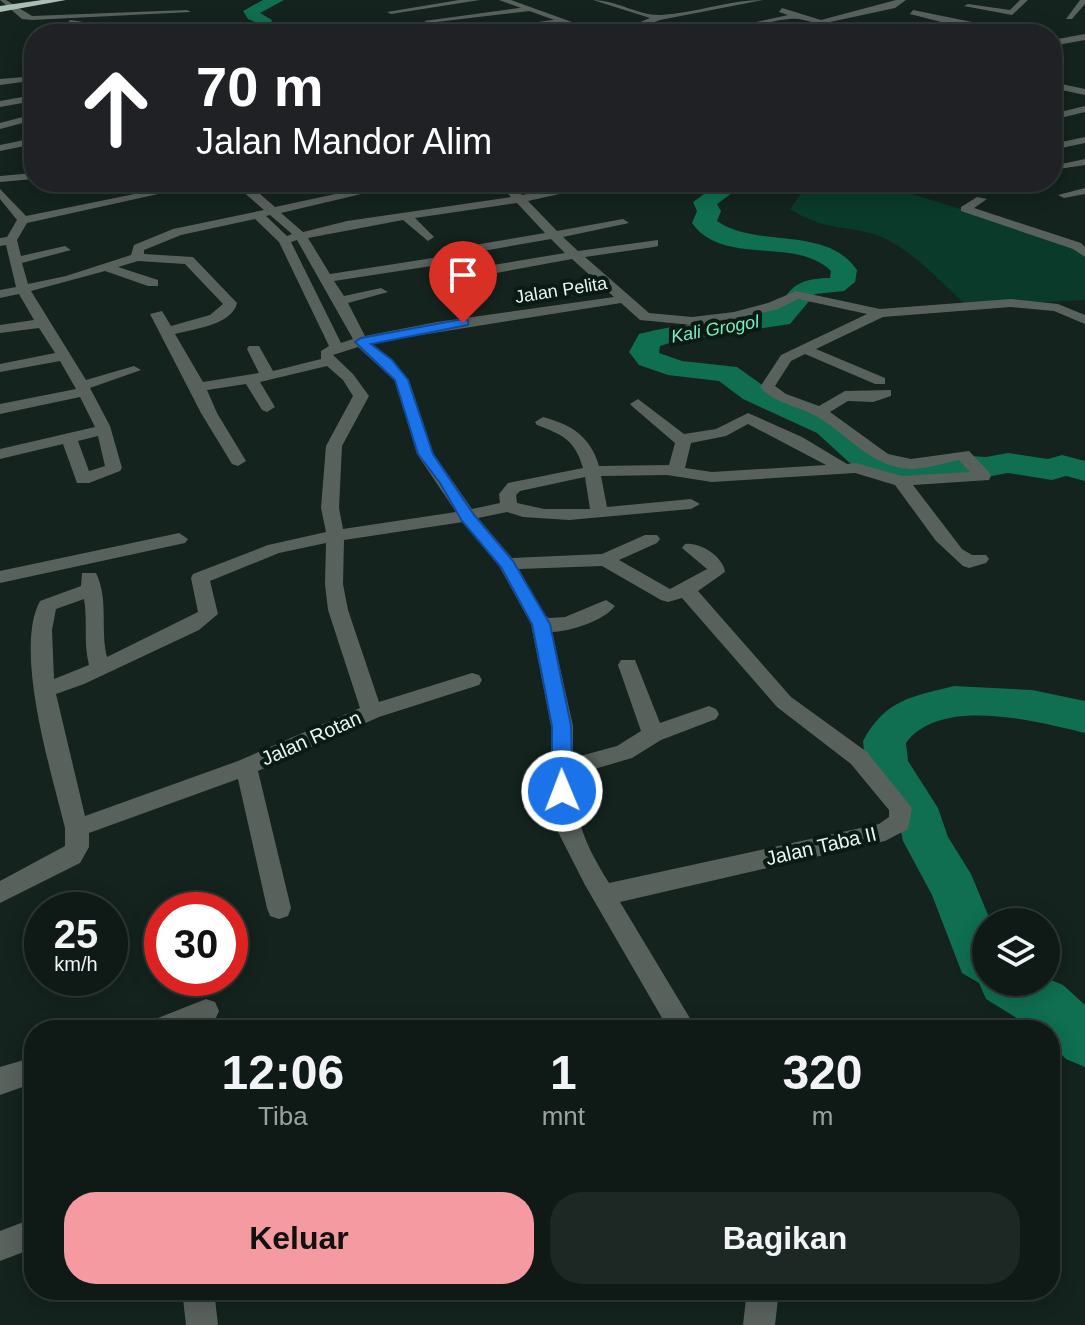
<!DOCTYPE html>
<html lang="id">
<style>
body{margin:0;font-family:Arial,sans-serif;background:#1d2723;color:#f1f3f6;height:100vh;display:flex;flex-direction:column;font-size:30px;white-space:nowrap}
*{box-sizing:border-box;margin:0}
p{font-size:26px;color:#9ba1a1}
.icon{flex:none;width:44px;height:44px;fill:none;stroke:currentColor;stroke-width:2;stroke-linecap:round;stroke-linejoin:round}
.map{position:relative;flex:1;overflow:hidden}
.drawer{position:absolute;left:24px;top:1020px;width:1036px;height:280px;display:flex;flex-direction:column;background:#0f1a16;border-radius:32px;box-shadow:0 4px 20px #0003,0 0 0 2px #2f3835}
.drawer>*{flex:none}
.top-card{position:absolute;left:24px;top:24px;width:1038px;height:168px;border-radius:32px;box-shadow:0 4px 20px #0003,0 0 0 2px #2f3835;background:#202124;color:#fff;overflow:hidden}
.controls{position:absolute;left:972px;top:908px;display:grid;gap:16px}
.controls a{display:grid;place-items:center;width:88px;height:88px;border-radius:50%;background:#0f1a16;box-shadow:0 4px 20px #0003,0 0 0 2px #2f3835;font-size:40px}
.speed{position:absolute;left:24px;top:892px;display:flex;gap:16px;font-size:40px;font-weight:700;text-align:center}
.speed>*{display:grid;place-content:center;width:104px;height:104px;border-radius:50%;background:#0f1a16;box-shadow:0 4px 20px #0003,0 0 0 2px #2f3835;line-height:1}
.speed small{font-size:20px;font-weight:400}
.speed .limit{border:12px solid #d22;background:#fff;color:#111}
.pin{position:absolute;display:grid;place-items:center;width:68px;height:68px;color:#fff;margin:-82px -34px;border-radius:50% 50% 50% 0;rotate:-45deg;box-shadow:0 0 8px #0007}
.pin .icon{rotate:45deg}
.me{position:absolute;width:88px;margin:-44px;rotate:359deg;stroke-linejoin:round;filter:drop-shadow(0 0 6px #0008)}
.turn{display:flex;align-items:center;gap:28px;height:168px;padding:0 40px;font-size:36px}
.turn .icon{width:104px;height:104px;stroke-width:2.5}
.turn b{display:block;font-size:56px;line-height:68px}
.eta{display:flex;justify-content:space-evenly;align-items:center;height:136px;text-align:center}
.eta b{font-size:48px;font-weight:700;line-height:56px}
.button{display:flex;gap:16px;margin-top:auto;padding:16px 40px}
.button a{flex:1;height:92px;border-radius:32px;background:#f49aa0;color:#111;font-size:32px;font-weight:700;line-height:92px;text-align:center}
.button a+a{background:#1d2723;color:#f1f3f6}
.map>svg:first-child{display:block}
.green{fill:#0a3a2a}
.lines{fill:none;stroke-linecap:round;stroke-linejoin:round}
.river{fill:#106e51;fill-rule:evenodd}
.minor{fill:#59615d;fill-rule:evenodd}
.tertiary{fill:#59615d;fill-rule:evenodd}
.motorway{fill:#aabeb5;fill-rule:evenodd}
.route{fill:#1a73e8;stroke:#114b97;stroke-width:2}
.labels{text-anchor:middle;dominant-baseline:central;stroke-width:8;stroke-linejoin:round;paint-order:stroke}
.far-street-label{font-size:18px;fill:#ecf6f1;stroke:#0a1a14}
.far-water-label{font-size:18px;font-style:italic;fill:#7beec1;stroke:#0a1a14}
.street-label{font-size:20px;fill:#ecf6f1;stroke:#0a1a14}
</style>
<div class="map">
<svg width="1085" height="1325" viewBox="0 0 1085 1325">
<rect width="100%" height="100%" fill="#14231d"/>
<path class="green" d="M824,182H872L1085,247V300L967,306C939,281 910,246 873,234C838,224 825,231 790,209L803,191Z"/>
<g class="lines">
<g class="river">
<path d="M263,0H284L260,13L272,20L268,34H252L255,22L248,19L243,11Z"/>
<path d="M721,182H747L717,204L721,211L717,221C758,249 826,225 857,270L855,282L844,291L815,294L790,324L676,341L660,346L659,353L682,361L737,367L765,387L839,419L874,451L890,457L924,461L954,455L986,457L1008,453L1048,459L1062,455L1085,461V481L1066,476L1052,480L1008,473L986,477L954,475L924,481L872,473L852,465L817,433L743,399L719,381L668,375L639,365L629,352L639,334C682,322 727,323 768,311C791,305 780,278 830,278L831,271C796,236 723,267 692,223L697,211L693,202Z"/>
<path d="M954,686L1032,690L1085,701V733C1036,721 940,696 906,743L908,761L938,808L948,837L971,874L991,922H986V982H1046V978L1063,985L1085,1005V1067L1066,1059L1050,1043V1030H1036L986,999L979,983L962,973L932,895L903,841L899,823L865,763L863,741C886,699 911,697 954,686Z"/>
</g>
<g class="minor">
<path d="M0,0H6L32,16L187,10L191,12L32,20L22,19Z"/>
<path d="M459,0H480L391,14L387,12Z"/>
<path d="M593,0C616,0 639,16 661,15C696,13 728,0 763,0L660,20L624,34H612L650,18Z"/>
<path d="M896,0H906L895,8L830,22L879,34C852,34 826,25 799,19C788,17 752,24 747,34H739L743,25L788,15L779,12L782,8L821,20Z"/>
<path d="M1020,0H1028L1012,15L964,6L968,4L1010,10Z"/>
<path d="M1080,0H1085V4L1072,19H1066Z"/>
<path d="M527,7L530,11L428,23L424,21Z"/>
<path d="M913,10L972,22L1000,34H988L910,14Z"/>
<path d="M560,19L563,23L476,34L472,31Z"/>
<path d="M70,20L97,24L103,34H95L91,28L67,24Z"/>
<path d="M224,24L227,28L153,34L157,31Z"/>
<path d="M938,27L941,32L922,34L923,32Z"/>
<path d="M1085,34V40L1052,46V40Z"/>
<path d="M34,71V78L30,81L0,85V79L24,77Z"/>
<path d="M34,95V101L0,107V101Z"/>
<path d="M1085,106V112L1052,120V114Z"/>
<path d="M34,114V120L0,129V123Z"/>
<path d="M1085,137V143L1052,150V144Z"/>
<path d="M34,138V144L0,151V145Z"/>
<path d="M1085,159V165L1052,170V166Z"/>
<path d="M34,173V179L0,182V176Z"/>
<path d="M216,182H262L261,185L252,187L275,207L391,182H412L281,213L303,232L347,221L511,197L497,182H509L522,195L590,182H613L528,201L557,231L623,219L629,223L563,237L578,251L658,240V246L654,247L585,257L649,313L692,317L734,312L768,303L796,291L880,309L1011,299L1058,304L1085,315V324L1054,311L1011,307L883,317L816,349L885,378V384H875L805,354L791,361L775,386L786,394L819,406L845,391L891,390V396L873,402L848,401L830,412L888,454L911,459L969,451L989,472L991,476L989,480L913,485L962,549L972,555H986L989,559L986,563L969,568L963,566L936,541L895,485L855,473L712,482L667,475L601,476L607,507L691,499L700,504L691,509L569,520L523,517L507,512L478,518L512,558L602,554L645,535H657L660,539L657,543L619,560L670,589L707,569L682,548L685,544C699,541 724,557 725,572L698,591L791,697L867,752L912,808L908,829L885,841L620,902L697,1030H669L585,885L557,830L552,811L551,726L531,624L499,566L463,522L344,540L343,584L348,610L379,702L472,673L479,675L482,680L479,685L379,717L258,771L291,908L288,916L279,919L270,916L267,908L238,779L89,833V847L80,863L0,903V881L65,846V828C52,774 13,651 40,601L81,586L82,573H96C109,600 100,629 107,657L198,612L191,578L193,574L268,545L326,532L321,508L326,446L353,396L343,380L327,366L260,382L275,407L267,412L262,410L246,384L207,390L217,413L246,461L238,466L232,464L201,413L150,314L162,311L171,326L210,315L223,304L185,264L138,261L118,267L158,280V286H148L105,271L31,291L86,380L134,366L141,370L90,388L110,426L122,468L120,471L89,483H77L63,444L0,459V449L95,427L80,397L0,414V404L76,389L60,361L0,372V364L55,353L39,328L0,333V325L34,320L19,294L0,298V290L16,287L6,245L0,246V238L7,237L17,220L0,199V189L26,216L184,184L190,187L27,223L17,240L21,256L65,246L71,250L22,263L28,284L66,276L131,255L134,245L173,229L264,210L240,189ZM517,203L545,233L450,249L448,252L452,255L330,274L308,238L403,220L428,241L434,237L415,218ZM270,215L292,234L287,236L266,216ZM255,219L279,242L329,346L321,351V359L273,371L259,346H249L247,349L259,373L203,382L175,334C193,329 232,325 237,303L193,257L144,254V250L181,235ZM551,239L565,253L469,269L468,264L455,256ZM297,240L353,339L341,343L291,242ZM572,259L614,297L437,322L365,336L348,303L388,292L381,288L344,296L334,281L451,263L463,271L432,277V283L437,284ZM798,299L867,314L781,355L760,387C774,403 795,405 814,415C847,433 870,467 910,469C926,469 944,463 959,460L970,472L902,476L856,463L847,464L802,437L748,413L716,429L684,434L638,399L630,404L633,407L675,443L669,465L599,466C590,436 572,425 543,417L535,422L537,425C563,435 575,440 583,468L508,483L499,494L500,503L472,509L433,453L409,380L392,360L371,343L621,303L640,320L692,325L734,320L778,309ZM358,347L395,381L417,454L456,512L343,529L339,508L342,446L369,396L353,374L333,355ZM748,424L826,465L712,472L685,468L691,443L726,436ZM98,436L105,466L89,471L78,441ZM585,477L590,509H544L517,503L516,495L520,491ZM326,543L325,584L328,610L360,708L238,761L85,816L56,694L84,684L199,630L218,614L210,581L279,553ZM602,566L661,600L668,602L682,598L777,707L851,764L889,810V817L879,824L609,883C585,844 575,822 574,775L632,758L661,740L716,719L719,714L716,709L709,706L660,723L635,660H621L618,665L641,731L617,746L573,758V726L552,632C572,631 603,621 615,606L606,600L565,617L549,618L542,613L519,569ZM84,599C88,622 83,642 89,665L54,679L52,630L56,609Z"/>
<path d="M274,182L299,186L308,182H323L299,193Z"/>
<path d="M1085,188V194L1064,198L1058,195Z"/>
<path d="M977,197L987,199L974,208L1081,243L1085,247V257L1073,249L961,211V207Z"/>
<path d="M179,533L188,539L185,543L0,583V571Z"/>
<path d="M206,999L215,1002L219,1011L215,1020L191,1030H149L153,1020Z"/>
<path d="M34,1057V1083L0,1095V1067Z"/>
<path d="M34,1218V1248L0,1261V1231Z"/>
<path d="M182,1290H214L218,1325H186Z"/>
<path d="M747,1290H779L775,1325H743Z"/>
</g>
<g class="tertiary">
<path d="M499,0H511L605,34H593Z"/>
<path d="M1052,82L1085,89V95L1052,88Z"/>
</g>
<path class="motorway" d="M42,0H66L0,12V6Z"/>
</g>
<path class="route" d="M463,319L468,320V325L371,344L392,360L408,380L433,454L474,515L513,561L550,624L571,726L573,791L570,796H555L552,791V726L532,624L501,567L462,521L440,483L418,454L395,380L355,342L361,338Z"/>
<g class="labels">
<g class="far-street-label">
<text transform="translate(561 290) rotate(-9)">Jalan Pelita</text>
</g>
<g class="far-water-label">
<text transform="translate(715 329) rotate(-10)">Kali Grogol</text>
</g>
<g class="street-label">
<text transform="translate(311 738) rotate(-24)">Jalan Rotan</text>
<text transform="translate(821 846) rotate(-13)">Jalan Taba II</text>
</g>
</g>
</svg>
<div class="controls">
<a><svg class="icon" aria-label="layers" viewBox="0 0 24 24"><path d="M12 4l9 5-9 5-9-5zM3 14l9 5 9-5"/></svg></a>
</div>
<div class="speed"><div>25<small>km/h</small></div><div class="limit">30</div></div>
<div class="pin" style="left:463px;top:323px;background:#d93025"><svg class="icon" aria-label="arrive" viewBox="0 0 24 24"><path d="M6 21V4h12l-3 4 3 4H6"/></svg></div>
<svg class="me" style="left:562px;top:791px" viewBox="-20 -20 40 40"><circle r="17" fill="#1a73e8" stroke="#fff" stroke-width="3"/><path d="M0-11L8 9 0 5-8 9z" fill="#fff"/></svg>
<div class="top-card">
<div class="turn"><svg class="icon" aria-label="ahead" viewBox="0 0 24 24"><path d="M12 20V5M6 11l6-6 6 6"/></svg><div><b>70 m</b>Jalan Mandor Alim</div></div>
</div>
<section class="drawer">
<div class="eta">
<div><b>12:06</b><p>Tiba</p></div>
<div><b>1</b><p>mnt</p></div>
<div><b>320</b><p>m</p></div>
</div>
<div class="button"><a>Keluar</a><a>Bagikan</a></div>
</section>
</div>
